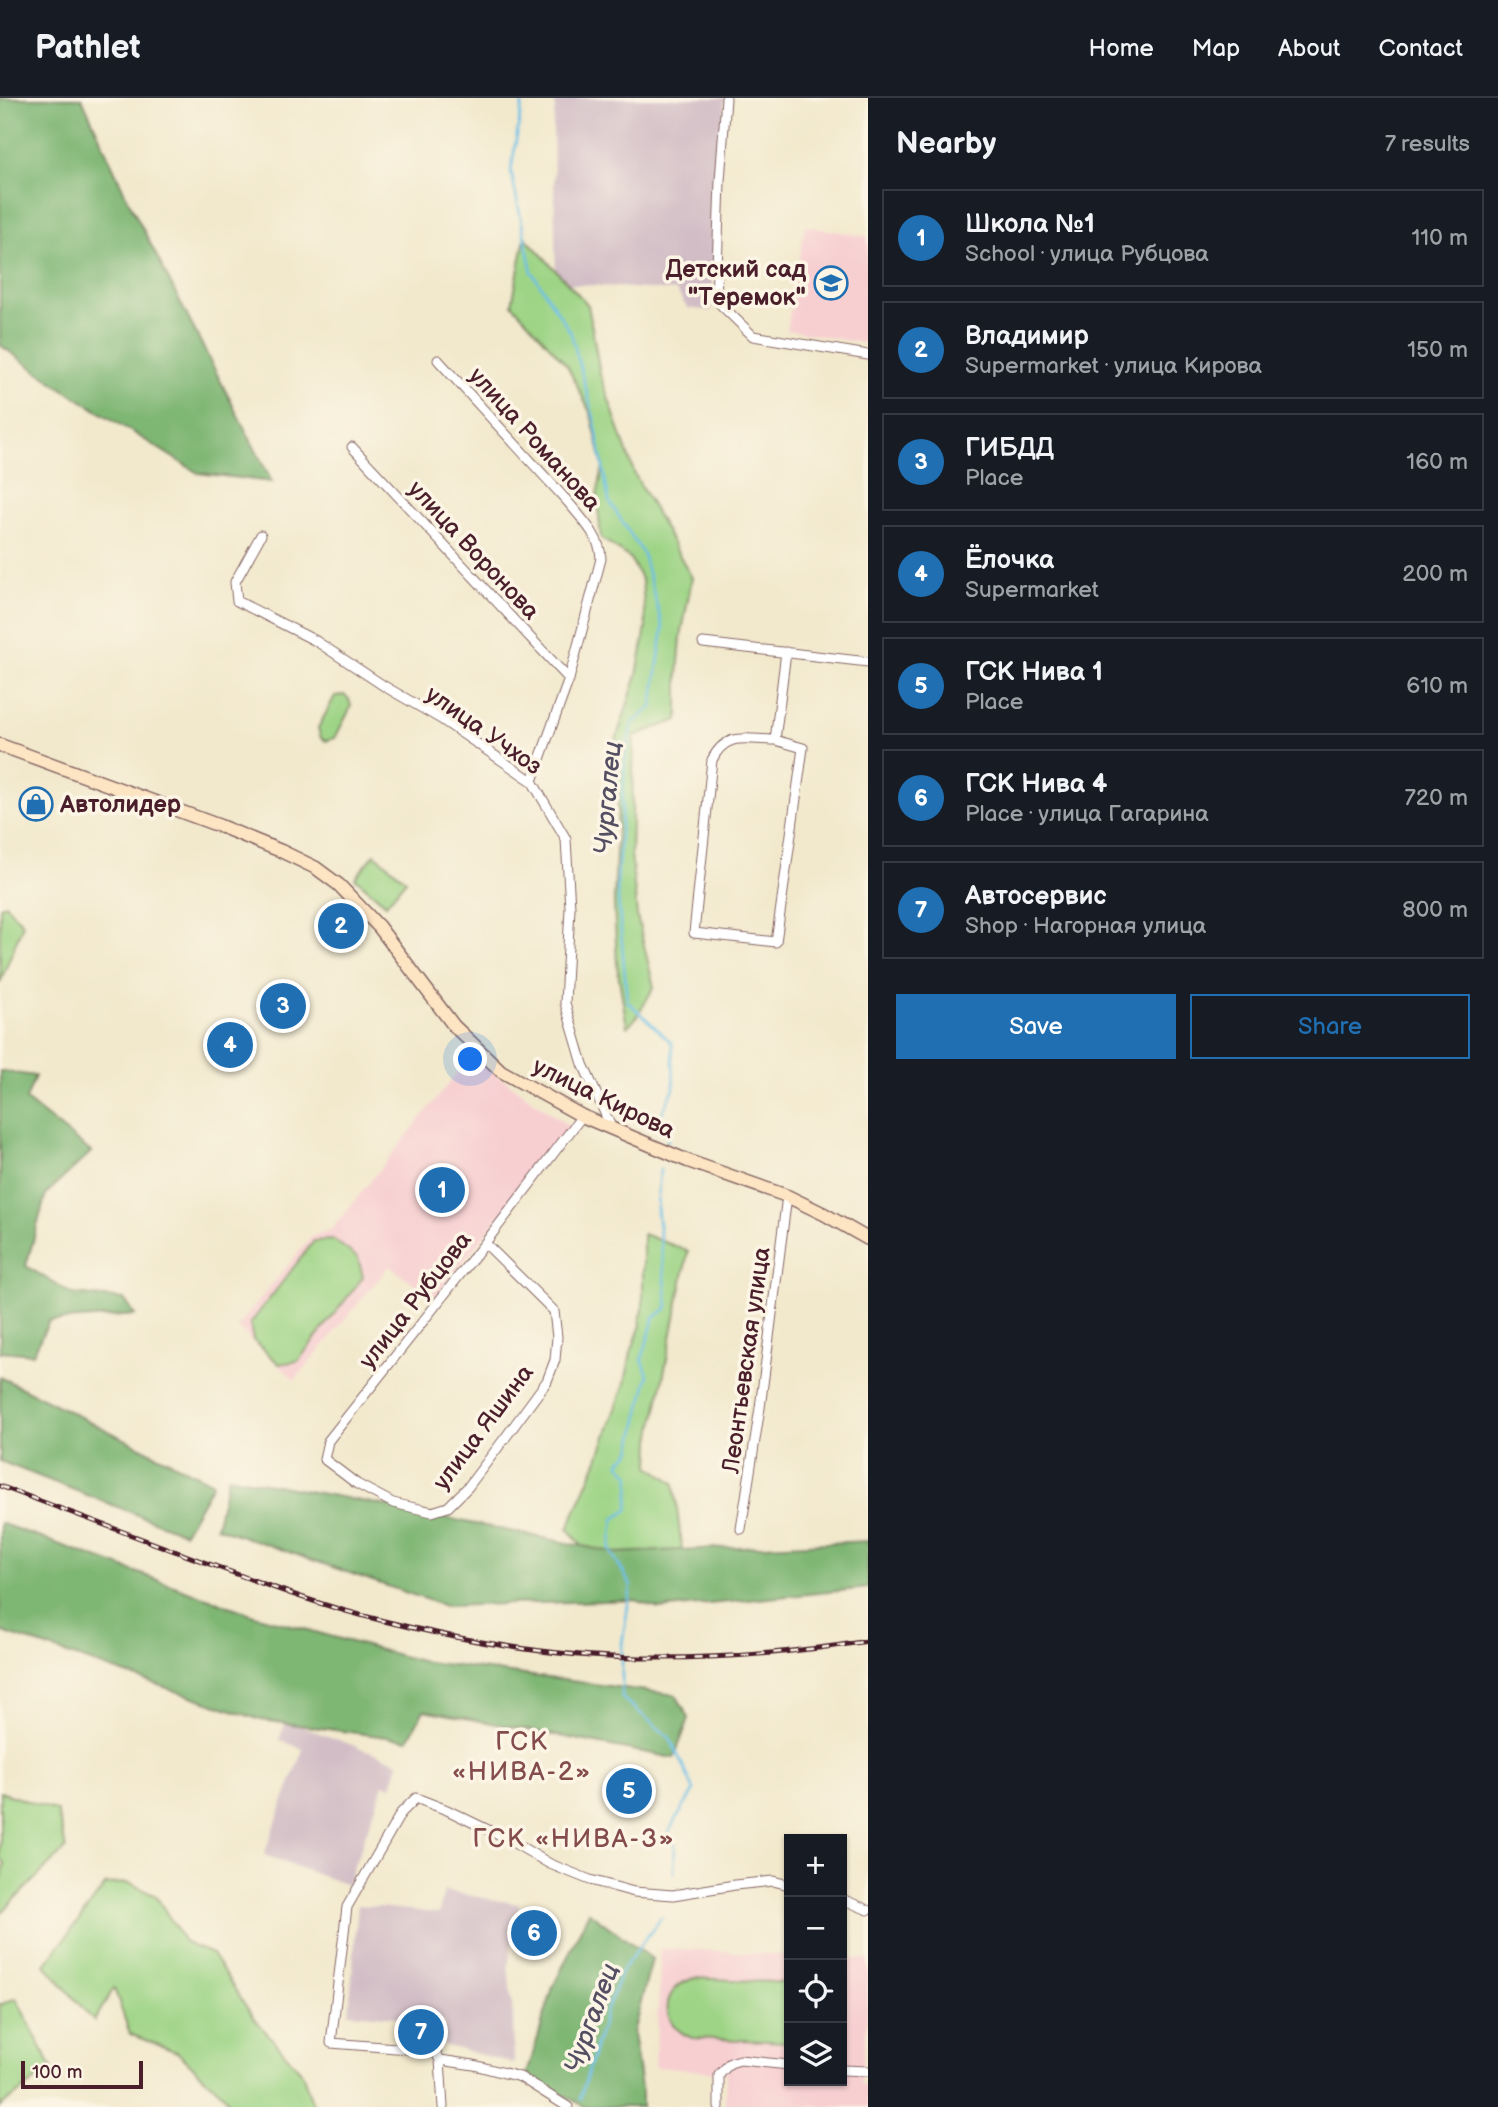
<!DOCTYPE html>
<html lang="en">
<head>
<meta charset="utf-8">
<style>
  :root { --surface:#171b24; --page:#20242c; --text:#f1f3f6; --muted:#9ea1a6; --line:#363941; --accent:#1f6fb2 }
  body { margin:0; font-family:"Balsamiq Sans",sans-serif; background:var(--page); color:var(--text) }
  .controls { position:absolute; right:21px; bottom:21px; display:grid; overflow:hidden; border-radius:0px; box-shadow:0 2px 5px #0004 }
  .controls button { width:63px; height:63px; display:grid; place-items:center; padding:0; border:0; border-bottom:2px solid var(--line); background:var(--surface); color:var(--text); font:35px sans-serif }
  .scale { position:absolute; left:21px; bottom:18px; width:122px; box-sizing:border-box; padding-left:7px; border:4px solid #4a1f2b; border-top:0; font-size:19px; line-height:24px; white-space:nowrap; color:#4a1f2b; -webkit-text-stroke:5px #fcf5e5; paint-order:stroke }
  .you { position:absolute; left:471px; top:962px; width:24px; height:24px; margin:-18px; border:5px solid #fff; border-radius:50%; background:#1a73e8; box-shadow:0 0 0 10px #1a73e833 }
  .badge { display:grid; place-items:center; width:46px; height:46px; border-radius:50%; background:var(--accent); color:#fff; font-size:23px; font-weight:700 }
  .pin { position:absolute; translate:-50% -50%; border:4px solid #fff; box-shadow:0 2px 7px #0006 }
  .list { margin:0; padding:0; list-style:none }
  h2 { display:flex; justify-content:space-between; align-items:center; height:91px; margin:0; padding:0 28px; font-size:30px }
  h2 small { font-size:23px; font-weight:400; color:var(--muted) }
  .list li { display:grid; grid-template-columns:46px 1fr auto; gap:21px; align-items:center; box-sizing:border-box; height:98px; margin:0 14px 14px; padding:0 14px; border:2px solid var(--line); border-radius:0px }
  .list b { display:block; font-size:26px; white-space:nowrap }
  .list p { margin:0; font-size:23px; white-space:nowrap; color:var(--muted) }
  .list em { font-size:23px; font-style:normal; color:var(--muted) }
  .actions { display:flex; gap:14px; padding:21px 28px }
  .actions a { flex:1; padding:16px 0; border:2px solid var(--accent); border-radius:0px; text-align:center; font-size:24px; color:var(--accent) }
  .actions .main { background:var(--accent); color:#fff }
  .icon { flex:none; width:38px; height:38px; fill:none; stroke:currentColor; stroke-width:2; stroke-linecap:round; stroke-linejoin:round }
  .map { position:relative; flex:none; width:868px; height:2009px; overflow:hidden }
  header { display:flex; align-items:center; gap:42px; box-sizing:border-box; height:98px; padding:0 35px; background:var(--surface); border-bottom:2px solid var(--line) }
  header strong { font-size:33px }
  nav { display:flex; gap:38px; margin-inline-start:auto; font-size:24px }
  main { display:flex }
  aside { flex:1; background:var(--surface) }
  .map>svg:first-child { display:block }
  .built { fill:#f7cfd1 }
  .industrial { fill:#d2bdc6 }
  .green { fill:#9ed486; stroke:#747a58; stroke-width:2 }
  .forest { fill:#7eb673; stroke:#646a4f; stroke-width:2 }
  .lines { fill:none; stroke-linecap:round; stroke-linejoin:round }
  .stream { stroke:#6bbfe7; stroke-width:2.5 }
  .minor-casing { stroke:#856664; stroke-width:11 }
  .secondary-casing { stroke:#856664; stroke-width:15 }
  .minor { stroke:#fff; stroke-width:9 }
  .secondary { stroke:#fde5c4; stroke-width:12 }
  .rail-casing { stroke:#4a1f2b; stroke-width:5 }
  .rail { stroke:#fcf5e5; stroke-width:2.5; stroke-dasharray:8; stroke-linecap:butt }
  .labels { text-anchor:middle; stroke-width:7; stroke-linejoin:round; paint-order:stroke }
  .poi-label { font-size:24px; font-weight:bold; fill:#4a1f2b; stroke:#fcf5e5; text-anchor:end }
  .street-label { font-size:24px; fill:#4a1f2b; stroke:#fcf5e5 }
  .water-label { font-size:26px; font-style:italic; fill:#544f63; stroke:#fcf5e5 }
  .neighbourhood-label { font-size:26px; letter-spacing:2px; fill:#844c4d; stroke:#fcf5e5 }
</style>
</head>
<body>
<header>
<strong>Pathlet</strong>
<nav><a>Home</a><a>Map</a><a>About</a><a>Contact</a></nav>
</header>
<main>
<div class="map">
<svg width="868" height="2009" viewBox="0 0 868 2009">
  <rect width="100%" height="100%" fill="#fcf5e5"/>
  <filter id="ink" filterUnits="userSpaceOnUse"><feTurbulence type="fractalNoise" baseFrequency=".0143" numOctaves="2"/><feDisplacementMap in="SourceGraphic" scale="14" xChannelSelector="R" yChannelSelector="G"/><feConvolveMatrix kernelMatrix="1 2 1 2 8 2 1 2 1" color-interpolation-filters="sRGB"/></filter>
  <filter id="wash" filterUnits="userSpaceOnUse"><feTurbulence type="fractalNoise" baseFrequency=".00686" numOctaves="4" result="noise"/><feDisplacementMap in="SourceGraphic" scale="28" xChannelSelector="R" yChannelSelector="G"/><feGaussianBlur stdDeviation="1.57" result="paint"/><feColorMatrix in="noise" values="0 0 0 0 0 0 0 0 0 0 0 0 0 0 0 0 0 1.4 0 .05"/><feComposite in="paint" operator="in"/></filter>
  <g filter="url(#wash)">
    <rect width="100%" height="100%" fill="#f2e9cd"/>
    <g class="built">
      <polygon points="805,128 868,139 868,246 787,232"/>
      <polygon points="471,958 570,1029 435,1200 389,1168 295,1282 237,1229 311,1139 332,1131"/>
      <polygon points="661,1850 789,1857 789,1983 842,1983 842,1860 868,1861 868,1911 861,1986 868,1988 868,2009 725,2009 726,1975 655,1969"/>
    </g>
    <g class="industrial">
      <polygon points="556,0 725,0 711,213 687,210 677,193 556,185 553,29"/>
      <polygon points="286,1623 399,1664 391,1688 384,1686 347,1787 264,1757 303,1651 279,1642"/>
      <polygon points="444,1793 519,1806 508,1869 513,1917 514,1965 443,1947 444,1923 349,1915 358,1807 439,1815"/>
    </g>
    <g class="green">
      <polygon points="525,139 588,207 600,276 635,377 692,480 681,539 678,577 678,622 634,638 631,756 637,818 654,889 636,920 627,929 617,867 614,804 618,708 616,642 637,577 646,530 642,483 630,460 601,440 597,397 603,369 591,316 567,267 512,206"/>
      <polygon points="344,597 349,601 351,609 335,640 326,643 321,640 318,630 335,598"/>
      <polygon points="375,756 406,782 386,806 355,780"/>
      <polygon points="5,806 23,826 0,885 0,809"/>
      <polygon points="643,1136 688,1153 651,1342 650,1368 674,1385 682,1452 616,1455 582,1448 568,1431 598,1361 625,1285 631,1254 641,1227 640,1220 643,1213"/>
      <polygon points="334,1142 358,1160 363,1179 298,1263 279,1266 253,1242 250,1226 314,1143"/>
      <polygon points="0,1694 57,1713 66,1750 0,1816 0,1781 2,1781 5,1766 0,1760"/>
      <polygon points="130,1785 156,1798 185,1845 212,1856 253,1919 302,1975 314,2009 232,2009 226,1999 177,1954 130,1936 114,1890 94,1923 45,1867 106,1786"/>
      <path d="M695 1880 789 1885V1944L692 1940C658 1927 660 1889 695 1880Z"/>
      <polygon points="16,1900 52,1970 0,2009 0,1907"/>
    </g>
    <g class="forest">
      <polygon points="0,0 82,0 127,100 272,384 198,375 60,289 0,247"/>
      <polygon points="0,973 35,978 26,1002 91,1054 46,1096 26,1168 72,1196 124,1201 135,1217 49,1223 33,1256 1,1253 0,1255"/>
      <polygon points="0,1279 213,1385 184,1435 0,1363"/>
      <polygon points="228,1378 388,1408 616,1455 868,1443 868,1490 659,1511 635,1502 445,1508 216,1429"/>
      <polygon points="0,1425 254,1517 420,1563 676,1597 689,1620 674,1660 424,1612 408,1642 261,1622 0,1533"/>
      <polygon points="589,1814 652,1861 633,1935 642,1996 642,2009 585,2009 527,1976 553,1889"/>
    </g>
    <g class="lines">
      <g class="stream">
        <polyline points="523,0 511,73 532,174 571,235 595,324 609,403 643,456 663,530 652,609 632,626 625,661 617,787 627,903 672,945 674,991 661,1016 668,1043"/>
        <polyline points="660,1072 657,1111 668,1209 654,1220 642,1261 648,1277 631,1353 619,1365 630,1377 628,1412 614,1421 610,1452 631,1488 622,1546 622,1600 670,1640 694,1692 668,1735 675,1747 674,1775"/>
        <polyline points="580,2001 606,1913 622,1872 662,1819"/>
      </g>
    </g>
  </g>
  <g filter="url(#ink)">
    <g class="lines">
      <defs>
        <g id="minor">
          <polyline points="726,0 720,83 716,202 753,238 868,257"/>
          <path d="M438 262 568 404C581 420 601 439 601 461L569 581 532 683"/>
          <polyline points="352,349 569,581"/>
          <polyline points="261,437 235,484 237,503 316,543 384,588 441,621 532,683 566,741 570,810 565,905 583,966 612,1031"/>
          <polyline points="703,545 868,564"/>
          <path d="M775 642C746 642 726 633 712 662L694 835 776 844 803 650 775 642 786 554"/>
          <polyline points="485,1145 554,1213 557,1239 555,1262 547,1283 508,1336 468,1389 448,1409 432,1414 393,1405 357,1386 324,1361 328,1343 485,1145 582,1018"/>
          <polyline points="741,1431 760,1310 787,1098"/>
          <polyline points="842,1801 868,1812"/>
          <polyline points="440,1962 443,2009"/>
          <polyline points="842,1972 868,1973"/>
          <polyline points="568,2009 520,1979 474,1967 440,1962 435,1953 331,1945 347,1809 401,1715 416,1700 447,1712 511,1743 550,1766 590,1782 634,1794 673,1797 735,1787 773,1783 789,1787"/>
          <polyline points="719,2009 719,1977 730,1965 740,1962 789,1967"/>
        </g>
        <polyline id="secondary" points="0,647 220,728 281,753 316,770 339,787 379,829 454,928 501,973 582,1018 688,1063 787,1098 824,1116 868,1141"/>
      </defs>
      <use href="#minor" class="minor-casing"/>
      <use href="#secondary" class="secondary-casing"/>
      <use href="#minor" class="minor"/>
      <use href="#secondary" class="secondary"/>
      <defs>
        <path id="rail" d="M0 1388C68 1413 136 1439 204 1464 261 1485 320 1508 380 1522 463 1543 555 1559 641 1560 717 1561 793 1555 868 1543"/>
      </defs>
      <use href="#rail" class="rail-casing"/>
      <use href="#rail" class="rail"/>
    </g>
  </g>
  <defs>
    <symbol id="school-ring" viewBox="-11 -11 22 22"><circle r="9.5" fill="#fcf5e5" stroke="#1f6fb2" stroke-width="1.5"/><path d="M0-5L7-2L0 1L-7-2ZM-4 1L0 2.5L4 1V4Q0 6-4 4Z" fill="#1f6fb2"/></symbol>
    <symbol id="shop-ring" viewBox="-11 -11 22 22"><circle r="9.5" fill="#fcf5e5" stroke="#1f6fb2" stroke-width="1.5"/><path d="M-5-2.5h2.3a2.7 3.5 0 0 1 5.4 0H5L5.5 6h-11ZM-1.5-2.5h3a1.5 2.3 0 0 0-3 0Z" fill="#1f6fb2"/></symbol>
  </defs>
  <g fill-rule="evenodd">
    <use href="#school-ring" x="812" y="166" width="38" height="38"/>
    <use href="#shop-ring" x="17" y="687" width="38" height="38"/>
  </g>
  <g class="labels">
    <g class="poi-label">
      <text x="806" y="179">Детский сад<tspan x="806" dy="28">"Теремок"</tspan></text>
      <text x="60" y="714" text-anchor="start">Автолидер</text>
    </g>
    <g class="street-label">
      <text transform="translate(535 341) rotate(48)" y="8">улица Романова</text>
      <text transform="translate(474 452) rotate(47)" y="8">улица Воронова</text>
      <text transform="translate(484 632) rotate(35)" y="8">улица Учхоз</text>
      <text transform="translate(604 1000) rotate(26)" y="8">улица Кирова</text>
      <text transform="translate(415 1202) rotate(-52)" y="8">улица Рубцова</text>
      <text transform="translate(746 1262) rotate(-82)" y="8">Леонтьевская улица</text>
      <text transform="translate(483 1329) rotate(-53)" y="8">улица Яшина</text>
    </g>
    <g class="water-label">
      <text transform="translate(607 700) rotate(-85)" y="9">Чургалец</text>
      <text transform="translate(591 1920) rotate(-70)" y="9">Чургалец</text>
    </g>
    <g class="neighbourhood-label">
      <text x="522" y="1652">ГСК<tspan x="522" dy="30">«НИВА-2»</tspan></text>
      <text x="574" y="1749">ГСК «НИВА-3»</text>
    </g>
  </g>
</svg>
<div class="controls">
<button>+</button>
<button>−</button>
<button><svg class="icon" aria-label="locate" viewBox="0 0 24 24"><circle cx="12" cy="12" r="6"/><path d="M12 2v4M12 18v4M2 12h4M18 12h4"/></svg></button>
<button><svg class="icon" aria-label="layers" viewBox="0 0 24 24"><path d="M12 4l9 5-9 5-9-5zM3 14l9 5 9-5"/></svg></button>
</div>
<div class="scale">100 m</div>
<div class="you"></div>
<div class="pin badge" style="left:442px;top:1092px">1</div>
<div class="pin badge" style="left:341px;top:828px">2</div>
<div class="pin badge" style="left:283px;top:908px">3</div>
<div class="pin badge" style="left:230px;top:947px">4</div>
<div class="pin badge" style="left:629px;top:1693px">5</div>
<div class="pin badge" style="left:534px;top:1835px">6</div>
<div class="pin badge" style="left:421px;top:1934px">7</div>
</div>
<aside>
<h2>Nearby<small>7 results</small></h2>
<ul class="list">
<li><span class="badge">1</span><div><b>Школа №1</b><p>School · улица Рубцова</p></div><em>110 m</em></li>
<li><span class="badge">2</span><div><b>Владимир</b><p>Supermarket · улица Кирова</p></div><em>150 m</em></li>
<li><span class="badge">3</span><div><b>ГИБДД</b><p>Place</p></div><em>160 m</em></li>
<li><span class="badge">4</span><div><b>Ёлочка</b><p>Supermarket</p></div><em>200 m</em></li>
<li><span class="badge">5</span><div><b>ГСК Нива 1</b><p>Place</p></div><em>610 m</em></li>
<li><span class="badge">6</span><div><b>ГСК Нива 4</b><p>Place · улица Гагарина</p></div><em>720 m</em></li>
<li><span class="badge">7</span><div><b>Автосервис</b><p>Shop · Нагорная улица</p></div><em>800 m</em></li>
</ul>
<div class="actions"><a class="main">Save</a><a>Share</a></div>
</aside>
</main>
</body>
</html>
